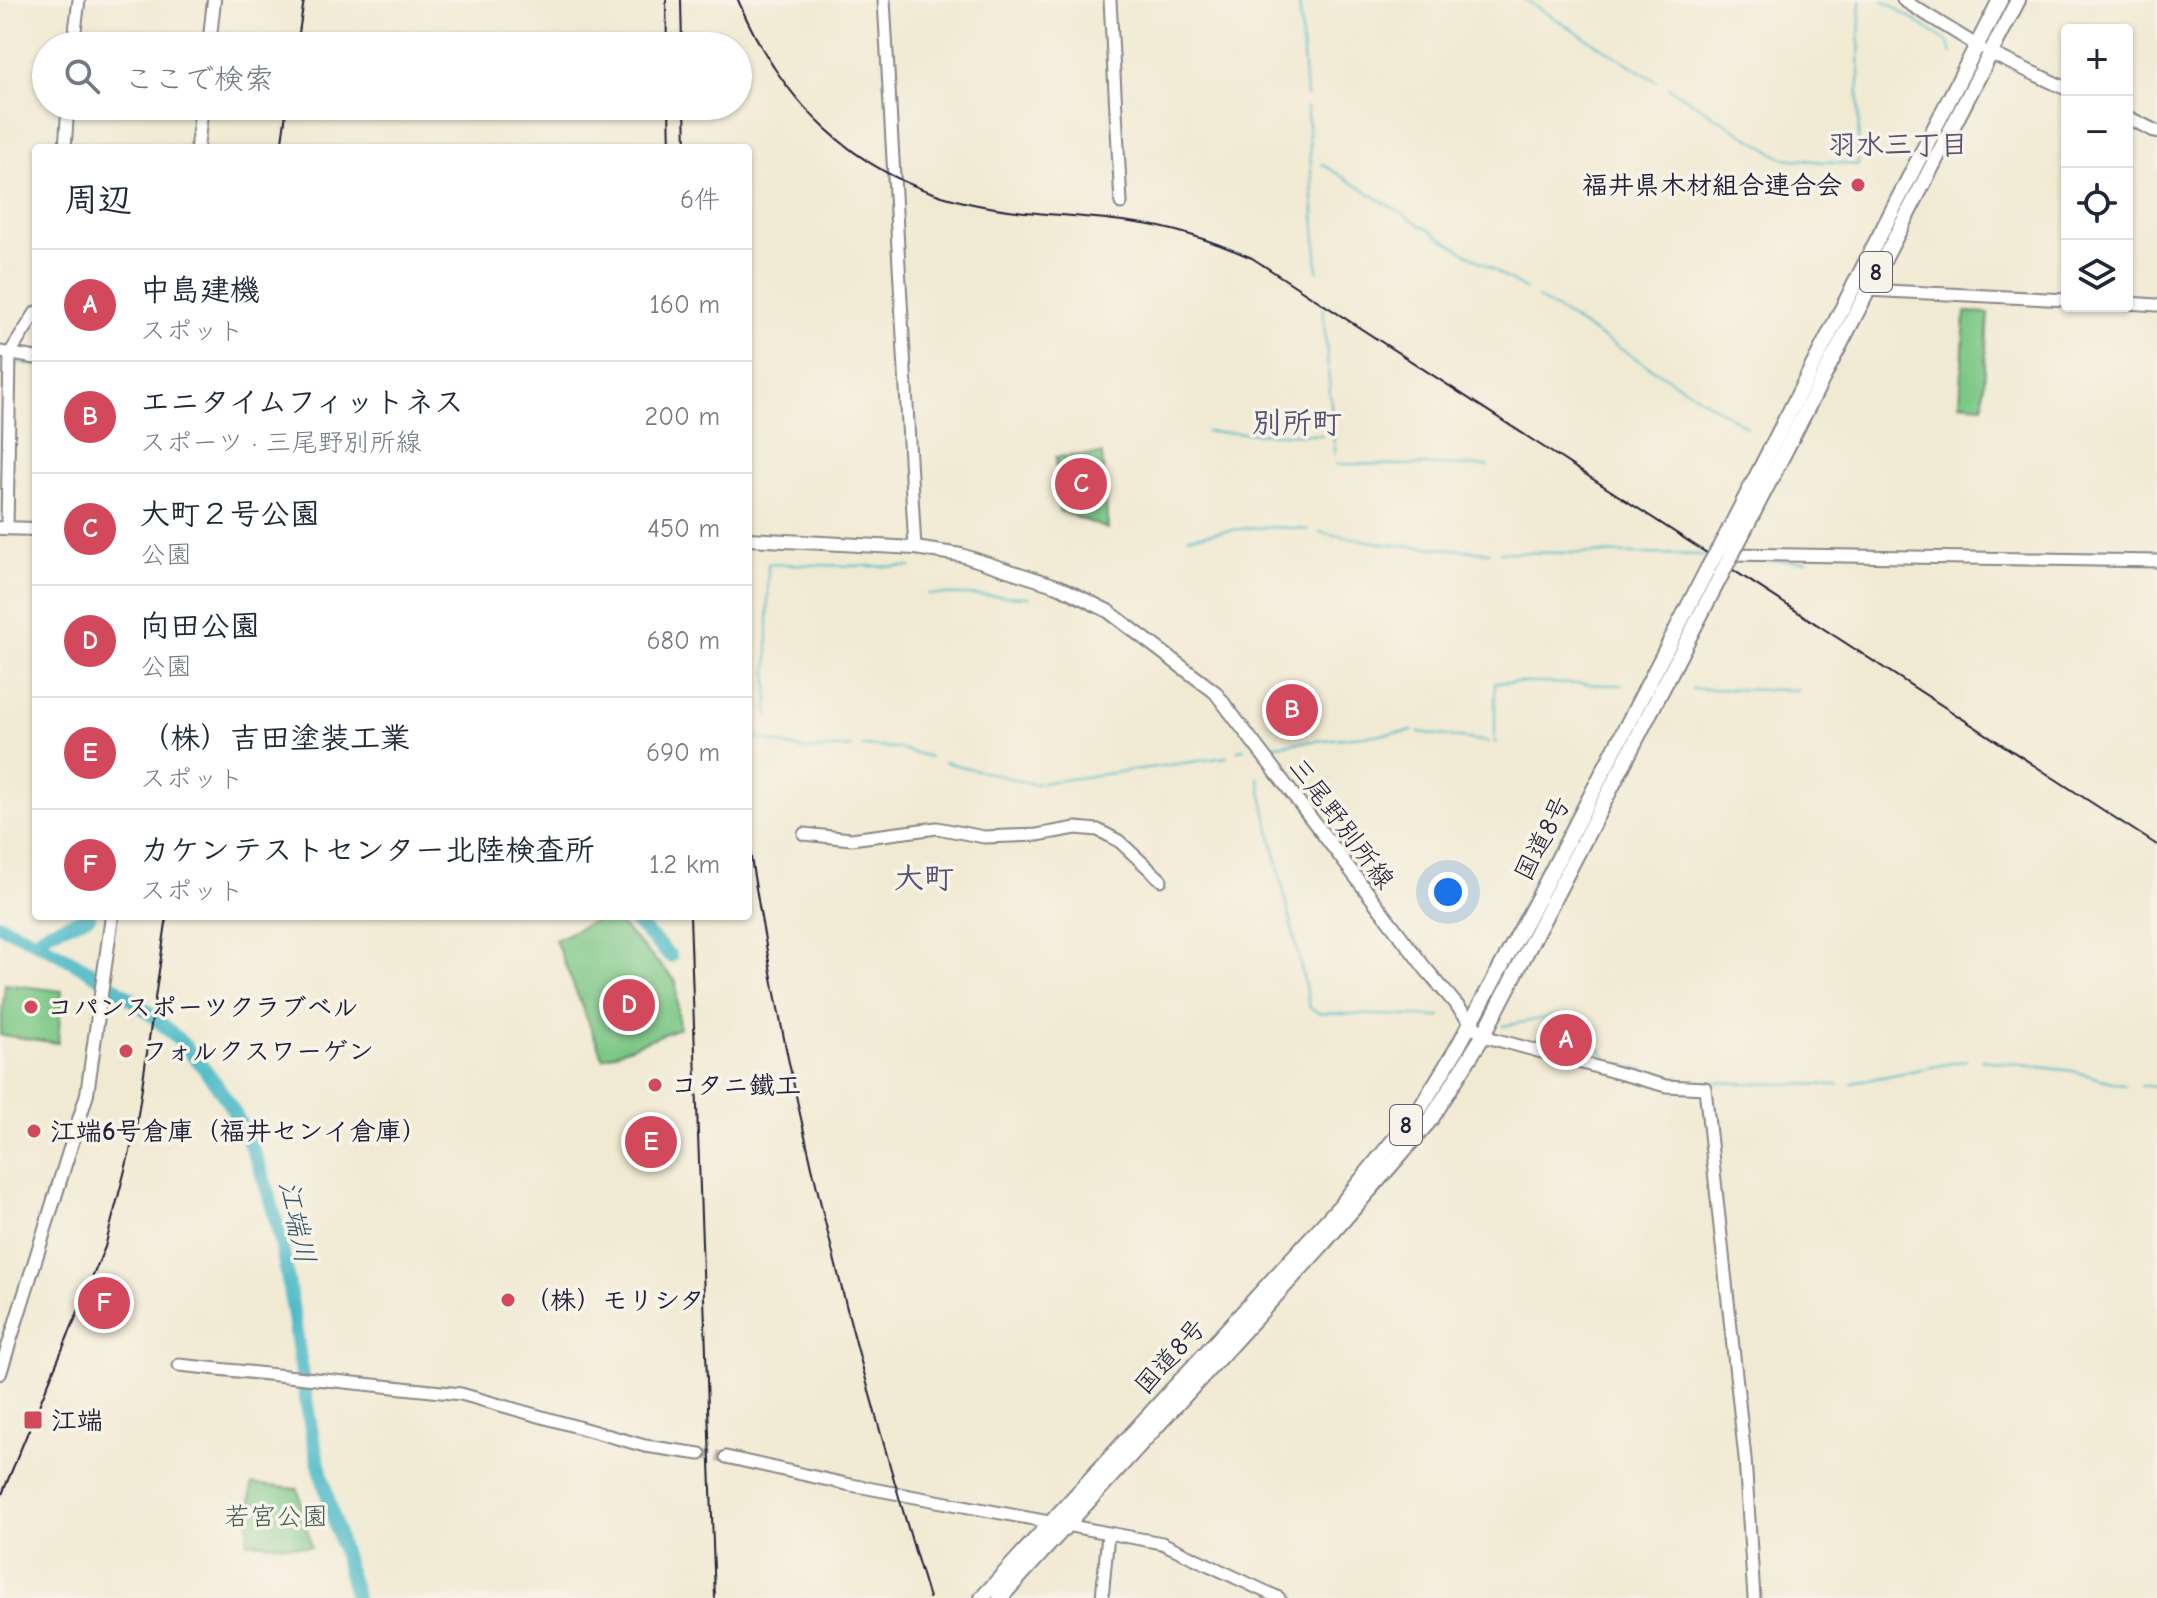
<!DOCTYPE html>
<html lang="ja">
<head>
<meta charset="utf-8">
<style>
  :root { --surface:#fff; --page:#f6f6f7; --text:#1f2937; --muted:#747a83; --line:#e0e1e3; --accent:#d1495b }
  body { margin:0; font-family:"Comic Neue","Klee One",sans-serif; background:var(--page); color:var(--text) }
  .controls { position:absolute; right:24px; top:24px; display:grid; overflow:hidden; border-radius:8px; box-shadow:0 2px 6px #0004 }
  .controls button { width:72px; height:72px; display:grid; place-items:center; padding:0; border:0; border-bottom:2px solid var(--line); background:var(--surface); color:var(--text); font:40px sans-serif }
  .you { position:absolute; left:1448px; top:892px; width:28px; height:28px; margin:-20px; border:6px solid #fff; border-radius:50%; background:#1a73e8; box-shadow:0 0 0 12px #1a73e833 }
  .badge { display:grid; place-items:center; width:52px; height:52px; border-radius:50%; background:var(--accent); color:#fff; font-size:26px; font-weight:700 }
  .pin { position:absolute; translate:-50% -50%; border:4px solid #fff; box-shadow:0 2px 8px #0006 }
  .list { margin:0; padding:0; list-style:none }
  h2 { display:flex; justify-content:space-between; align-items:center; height:104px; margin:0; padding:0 32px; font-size:34px }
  h2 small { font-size:26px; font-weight:400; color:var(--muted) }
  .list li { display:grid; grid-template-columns:52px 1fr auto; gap:24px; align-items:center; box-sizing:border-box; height:112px; padding:0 32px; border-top:2px solid var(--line) }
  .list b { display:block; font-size:30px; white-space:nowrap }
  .list p { margin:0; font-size:26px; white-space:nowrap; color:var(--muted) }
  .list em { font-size:26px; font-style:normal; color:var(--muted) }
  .icon { flex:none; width:44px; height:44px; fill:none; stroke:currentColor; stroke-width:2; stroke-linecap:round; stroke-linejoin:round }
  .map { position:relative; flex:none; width:2157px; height:1598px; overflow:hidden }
  .search { position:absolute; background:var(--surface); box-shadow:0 2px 6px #0004; left:32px; top:32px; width:720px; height:88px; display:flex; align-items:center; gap:20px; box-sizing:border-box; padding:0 28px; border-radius:44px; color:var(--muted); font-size:30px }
  .panel { position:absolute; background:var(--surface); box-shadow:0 2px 6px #0004; left:32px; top:144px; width:720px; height:776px; border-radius:8px }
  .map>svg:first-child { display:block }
  .green { fill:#7cc785; stroke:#4f7460; stroke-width:2 }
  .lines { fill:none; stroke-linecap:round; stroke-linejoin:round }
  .stream { stroke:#4dbac7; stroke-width:2 }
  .river { stroke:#4dbac7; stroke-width:14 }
  .tertiary-tunnel { stroke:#c8c2b5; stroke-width:11; stroke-dasharray:11 5.5; stroke-linecap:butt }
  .tertiary-casing { stroke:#8a8687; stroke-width:15 }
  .secondary-casing { stroke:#8a8687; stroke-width:16 }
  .trunk-casing { stroke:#8a8687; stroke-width:18 }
  .tertiary { stroke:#fff; stroke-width:11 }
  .secondary { stroke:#fff; stroke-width:12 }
  .trunk { stroke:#fff; stroke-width:14 }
  .tram { stroke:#22223b; stroke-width:2 }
  .rail { stroke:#22223b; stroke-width:2 }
  .trunk-bridge-casing { stroke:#8a8687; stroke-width:18; stroke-linecap:butt }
  .trunk-bridge { stroke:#fff; stroke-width:14 }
  .poi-dot { fill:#d1495b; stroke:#f7f3e8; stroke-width:3 }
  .labels { text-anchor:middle; stroke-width:7; stroke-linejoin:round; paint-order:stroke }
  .shield { fill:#f7f3e8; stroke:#62616f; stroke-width:2 }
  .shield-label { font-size:24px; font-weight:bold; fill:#22223b }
  .poi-label { font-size:26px; font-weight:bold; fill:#22223b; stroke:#f7f3e8; text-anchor:start }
  .street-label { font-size:26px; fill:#22223b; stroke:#f7f3e8 }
  .park-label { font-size:26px; fill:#425c55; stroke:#f7f3e8 }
  .neighbourhood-label { font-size:28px; font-weight:bold; fill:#575375; stroke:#f7f3e8 }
  .water-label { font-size:28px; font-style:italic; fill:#31576c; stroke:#f7f3e8 }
  .quarter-label { font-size:30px; font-weight:bold; fill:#575375; stroke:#f7f3e8 }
</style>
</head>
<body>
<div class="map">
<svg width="2157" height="1598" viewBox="0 0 2157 1598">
  <rect width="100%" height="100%" fill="#f7f3e8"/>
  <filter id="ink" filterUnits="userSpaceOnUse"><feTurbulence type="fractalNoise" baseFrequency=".0125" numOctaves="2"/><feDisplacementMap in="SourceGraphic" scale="16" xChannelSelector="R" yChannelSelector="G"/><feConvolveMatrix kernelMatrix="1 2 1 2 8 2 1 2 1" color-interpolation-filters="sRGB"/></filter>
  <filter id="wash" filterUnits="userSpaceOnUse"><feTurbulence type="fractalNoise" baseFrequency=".006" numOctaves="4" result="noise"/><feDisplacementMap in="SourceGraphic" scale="32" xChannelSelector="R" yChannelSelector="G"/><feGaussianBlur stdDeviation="1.8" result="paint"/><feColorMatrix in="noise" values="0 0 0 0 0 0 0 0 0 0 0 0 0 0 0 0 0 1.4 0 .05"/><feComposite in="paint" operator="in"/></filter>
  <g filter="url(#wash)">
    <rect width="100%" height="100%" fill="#f1ead3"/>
    <g class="green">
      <polygon points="1965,312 1988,313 1983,405 1960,403"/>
      <polygon points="1102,454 1108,529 1059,511 1056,457"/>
      <polygon points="603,916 612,916 676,981 679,1028 603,1058 555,940"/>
      <polygon points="5,984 62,991 58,1043 0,1035"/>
      <polygon points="252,1484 298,1489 311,1547 247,1542"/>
    </g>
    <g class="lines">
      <g class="stream">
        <polyline points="1299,0 1306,96"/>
        <polyline points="1525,0 1656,81"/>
        <polyline points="1883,0 1948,42 1952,53"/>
        <polyline points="1669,88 1782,158 1858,165 1860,0"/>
        <polyline points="1307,108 1318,271"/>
        <polyline points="1322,164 1526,290"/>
        <polyline points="1538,298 1747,427"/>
        <polyline points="1323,307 1335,454"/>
        <polyline points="0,359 4,359"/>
        <polyline points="17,362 36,366"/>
        <polyline points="1206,432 1322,435"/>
        <polyline points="1336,464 1487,466"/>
        <polyline points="1319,532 1385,544 1489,552"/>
        <path d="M1189 537C1230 530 1267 523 1308 530"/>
        <polyline points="1500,552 1707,555"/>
        <polyline points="1737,560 1807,561"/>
        <polyline points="927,594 1030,597"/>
        <polyline points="1692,689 1799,690"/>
        <polyline points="768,716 768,564 911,567"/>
        <polyline points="1419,732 1488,742"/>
        <polyline points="748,733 755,736"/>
        <polyline points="761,739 805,750 851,747"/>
        <polyline points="748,743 755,743 759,736"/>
        <polyline points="1495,743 1495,682 1622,685"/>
        <polyline points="1274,745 1413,731"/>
        <polyline points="862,746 897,748 930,757"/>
        <polyline points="1237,750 1244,749"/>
        <polyline points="944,762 1033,784 1227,757"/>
        <polyline points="1258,777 1310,1008 1319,1013 1440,1017"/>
        <polyline points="1503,1026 1561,1015 1576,1019 1610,1062 1686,1081"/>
        <polyline points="1981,1060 2073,1071 2126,1086"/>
        <polyline points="1696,1082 1839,1085"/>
        <polyline points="1852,1083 1967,1060"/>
        <polyline points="2140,1086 2157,1086"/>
      </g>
      <g class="river">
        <polyline points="629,916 670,956"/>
        <path d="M0 925C125 982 225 1050 267 1189 291 1265 296 1349 311 1428 322 1485 341 1542 356 1598"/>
        <polyline points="36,941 50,931 89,916"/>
      </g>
    </g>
  </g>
  <g filter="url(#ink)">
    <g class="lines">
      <polyline class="tertiary-tunnel" points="700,1454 726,1457"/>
      <defs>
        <g id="tertiary">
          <polyline points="884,0 915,548"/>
          <polyline points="1110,0 1121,203"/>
          <polyline points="1903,0 1981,48"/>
          <polyline points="73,46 79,0"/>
          <polyline points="65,148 68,106"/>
          <polyline points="1867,290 2067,300"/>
          <polyline points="2127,303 2157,305"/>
          <polyline points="0,352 36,358"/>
          <polyline points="7,528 10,353 36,312"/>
          <polyline points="1731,554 2157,561"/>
          <polyline points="804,834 851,839 937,828 984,837 1037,835 1076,828 1098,830 1119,841 1161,880"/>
          <polyline points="1483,1036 1666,1086 1705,1088 1745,1458 1754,1598"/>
          <polyline points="179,1365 461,1394 645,1446 700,1454"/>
          <polyline points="726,1457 846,1484 1162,1543 1279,1598"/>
          <polyline points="1102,1598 1108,1534"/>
        </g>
        <g id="secondary">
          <polyline points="209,46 214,0"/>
          <polyline points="1990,53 2067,89"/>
          <polyline points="2127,117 2157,132"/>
          <polyline points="197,148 202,106"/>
          <polyline points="0,528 36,529"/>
          <polyline points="748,539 915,548 961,555 1060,587 1108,611 1215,692 1425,968 1483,1036"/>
          <polyline points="0,1373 87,1094 112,916"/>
        </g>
        <g id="trunk">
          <polyline points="1725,538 2000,0"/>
          <polyline points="1737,544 2018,0"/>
          <polyline points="982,1598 1341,1205 1421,1107 1456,1050 1536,902 1708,568"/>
          <polyline points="1000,1598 1320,1247 1431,1119 1483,1036 1721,575"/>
        </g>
      </defs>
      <use href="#tertiary" class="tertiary-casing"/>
      <use href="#secondary" class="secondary-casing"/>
      <use href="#trunk" class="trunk-casing"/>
      <use href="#tertiary" class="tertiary"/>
      <use href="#secondary" class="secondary"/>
      <use href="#trunk" class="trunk"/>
      <g class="tram">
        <polyline points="297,46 304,0"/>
        <polyline points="281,148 287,106"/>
        <polyline points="0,1499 105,1247 136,1128 167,916"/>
      </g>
      <g class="rail">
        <polyline points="666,0 667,46"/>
        <polyline points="681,0 682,46"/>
        <path d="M738 0C780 99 852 174 960 201 1015 215 1074 214 1130 222 1173 227 1212 241 1252 258L2157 845"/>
        <polyline points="669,106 670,148"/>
        <polyline points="685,106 686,148"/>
        <path d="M748 839C788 1097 853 1348 929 1598"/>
        <polyline points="690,916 715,1598"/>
      </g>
      <defs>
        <g id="trunk-bridge">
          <polyline points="1708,568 1725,538"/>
          <polyline points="1721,575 1737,544"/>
        </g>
      </defs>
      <use href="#trunk-bridge" class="trunk-bridge-casing"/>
      <use href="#trunk-bridge" class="trunk-bridge"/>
    </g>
  </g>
  <g class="poi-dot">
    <circle cx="1858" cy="185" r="8"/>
    <circle cx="31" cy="1007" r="8"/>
    <circle cx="126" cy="1051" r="8"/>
    <circle cx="655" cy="1085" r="8"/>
    <circle cx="34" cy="1131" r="8"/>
    <circle cx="508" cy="1300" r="8"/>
    <rect x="23" y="1410" width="20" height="20" rx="4"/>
  </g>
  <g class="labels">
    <g class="shield">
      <rect x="1860" y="252" width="32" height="40" rx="6"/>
      <rect x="1390" y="1105" width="32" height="40" rx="6"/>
    </g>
    <g class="shield-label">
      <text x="1876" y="280">8</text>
      <text x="1406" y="1133">8</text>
    </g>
    <g class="poi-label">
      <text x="1842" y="194" text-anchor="end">福井県木材組合連合会</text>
      <text x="47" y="1016">コパンスポーツクラブベル</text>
      <text x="142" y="1060">フォルクスワーゲン</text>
      <text x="671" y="1094">コタニ鐵工</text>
      <text x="50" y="1140">江端6号倉庫（福井センイ倉庫）</text>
      <text x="524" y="1309">（株）モリシタ</text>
      <text x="51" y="1429">江端</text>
    </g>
    <g class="street-label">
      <text transform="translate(1342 823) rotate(53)" y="9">三尾野別所線</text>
      <text transform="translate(1542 838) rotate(-63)" y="9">国道8号</text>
      <text transform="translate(1170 1356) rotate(-48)" y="9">国道8号</text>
    </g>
    <g class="park-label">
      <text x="276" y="1525">若宮公園</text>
    </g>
    <g class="neighbourhood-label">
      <text x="1898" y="154">羽水三丁目</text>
    </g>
    <g class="water-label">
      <text transform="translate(298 1222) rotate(78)" y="10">江端川</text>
    </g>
    <g class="quarter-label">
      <text x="1297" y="433">別所町</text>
      <text x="924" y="888">大町</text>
    </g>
  </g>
</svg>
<div class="controls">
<button>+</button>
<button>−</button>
<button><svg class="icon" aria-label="locate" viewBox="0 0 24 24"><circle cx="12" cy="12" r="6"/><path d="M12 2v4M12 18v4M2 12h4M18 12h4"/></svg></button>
<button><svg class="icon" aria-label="layers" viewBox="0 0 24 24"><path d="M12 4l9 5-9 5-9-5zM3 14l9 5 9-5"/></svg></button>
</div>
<div class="you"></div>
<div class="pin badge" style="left:1566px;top:1040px">A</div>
<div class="pin badge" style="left:1292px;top:710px">B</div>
<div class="pin badge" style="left:1081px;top:484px">C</div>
<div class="pin badge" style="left:629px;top:1005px">D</div>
<div class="pin badge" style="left:651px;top:1142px">E</div>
<div class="pin badge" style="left:104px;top:1303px">F</div>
<div class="search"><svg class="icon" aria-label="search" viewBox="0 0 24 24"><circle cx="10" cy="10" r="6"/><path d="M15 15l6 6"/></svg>ここで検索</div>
<section class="panel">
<h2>周辺<small>6件</small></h2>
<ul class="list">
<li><span class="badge">A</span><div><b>中島建機</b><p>スポット</p></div><em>160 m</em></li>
<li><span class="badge">B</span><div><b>エニタイムフィットネス</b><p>スポーツ · 三尾野別所線</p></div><em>200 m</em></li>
<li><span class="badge">C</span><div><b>大町２号公園</b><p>公園</p></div><em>450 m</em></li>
<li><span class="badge">D</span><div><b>向田公園</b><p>公園</p></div><em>680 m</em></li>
<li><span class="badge">E</span><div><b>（株）吉田塗装工業</b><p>スポット</p></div><em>690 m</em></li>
<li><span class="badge">F</span><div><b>カケンテストセンター北陸検査所</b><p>スポット</p></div><em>1.2 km</em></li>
</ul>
</section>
</div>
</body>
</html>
